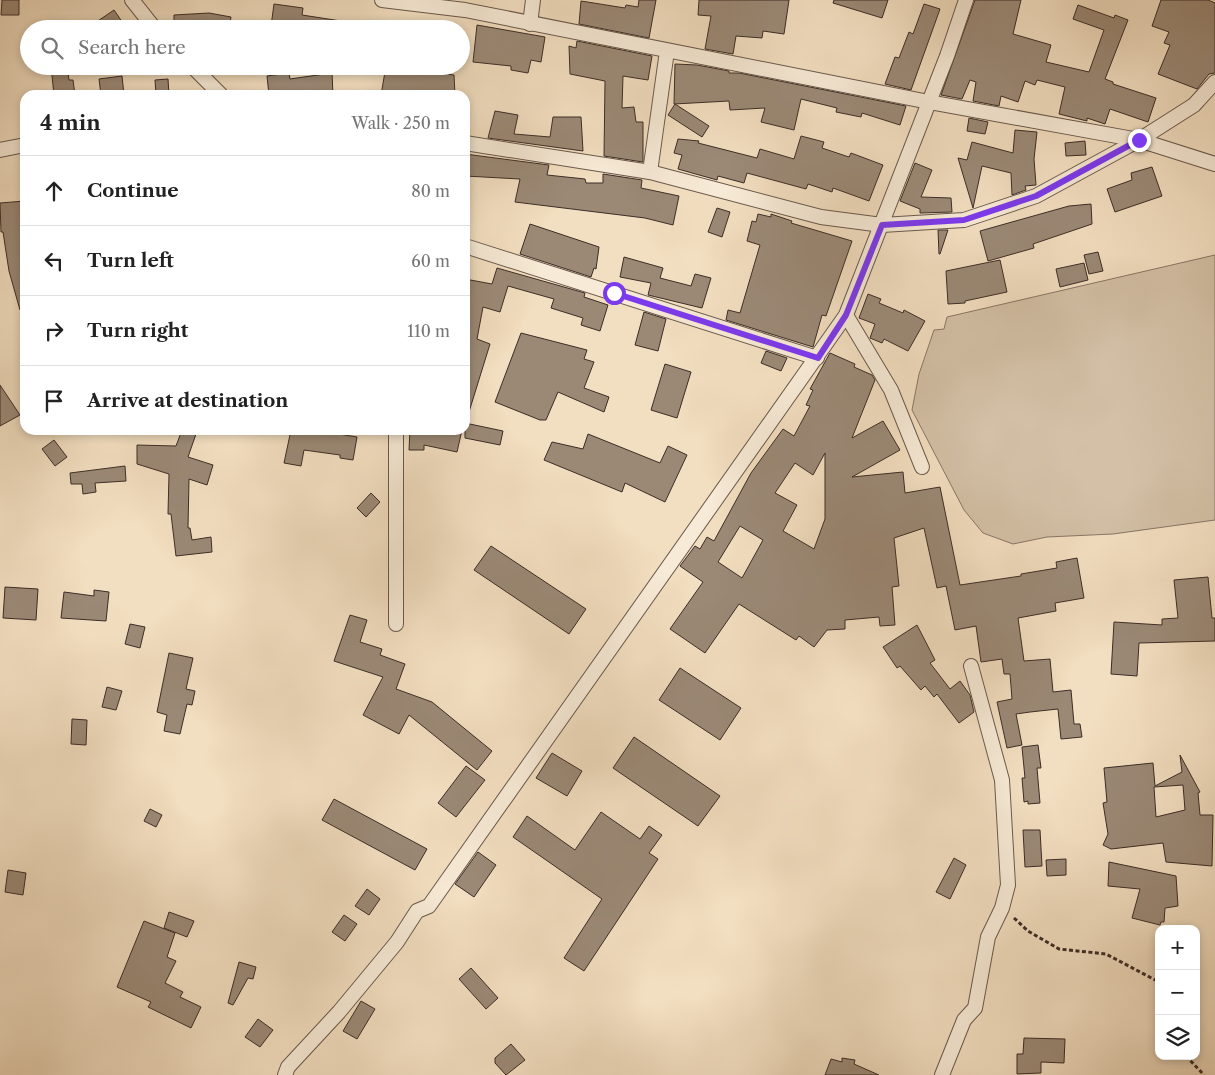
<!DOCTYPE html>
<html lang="en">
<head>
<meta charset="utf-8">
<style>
  :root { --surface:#fff; --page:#f2f2f2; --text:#222; --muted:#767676; --line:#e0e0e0 }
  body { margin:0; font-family:"Libre Caslon Text",serif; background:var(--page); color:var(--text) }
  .controls { position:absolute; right:15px; bottom:15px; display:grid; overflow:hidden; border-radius:10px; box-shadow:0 2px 8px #0003 }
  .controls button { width:45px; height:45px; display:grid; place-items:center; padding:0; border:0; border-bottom:1px solid var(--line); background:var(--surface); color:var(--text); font:25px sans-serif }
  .stop { position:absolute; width:15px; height:15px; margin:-11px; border:4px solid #7c3aed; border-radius:50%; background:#fff }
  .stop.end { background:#7c3aed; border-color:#fff; box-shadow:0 1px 5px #0008 }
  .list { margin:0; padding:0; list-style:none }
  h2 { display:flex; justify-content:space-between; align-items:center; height:65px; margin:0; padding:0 20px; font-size:21px }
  h2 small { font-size:16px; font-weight:400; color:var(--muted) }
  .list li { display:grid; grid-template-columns:32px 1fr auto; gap:15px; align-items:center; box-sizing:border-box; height:70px; padding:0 20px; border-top:1px solid var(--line) }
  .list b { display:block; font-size:19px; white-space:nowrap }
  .list em { font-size:16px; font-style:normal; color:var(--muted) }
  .icon { flex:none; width:28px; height:28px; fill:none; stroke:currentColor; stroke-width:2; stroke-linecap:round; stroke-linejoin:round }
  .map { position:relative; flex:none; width:1215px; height:1075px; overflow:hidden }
  .search { position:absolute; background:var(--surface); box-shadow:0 2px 8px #0003; left:20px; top:20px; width:450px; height:55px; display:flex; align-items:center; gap:12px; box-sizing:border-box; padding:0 18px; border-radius:28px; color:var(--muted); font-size:19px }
  .panel { position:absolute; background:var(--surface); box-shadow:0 2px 8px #0003; left:20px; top:90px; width:450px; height:345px; border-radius:15px }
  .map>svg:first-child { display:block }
  .green { fill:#d3c0a6; stroke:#887666 }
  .building { fill:#9b8976; stroke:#3c2d26; fill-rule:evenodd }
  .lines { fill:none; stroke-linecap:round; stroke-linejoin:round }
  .minor-casing { stroke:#6a594c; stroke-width:16 }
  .path { stroke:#3c2d26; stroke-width:3; stroke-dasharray:4 2.5; stroke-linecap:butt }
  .minor { stroke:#f7ead6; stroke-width:14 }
  .route { stroke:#7c3aed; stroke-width:6 }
</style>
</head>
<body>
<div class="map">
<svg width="1215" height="1075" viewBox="0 0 1215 1075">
  <rect width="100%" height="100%" fill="#f2dec0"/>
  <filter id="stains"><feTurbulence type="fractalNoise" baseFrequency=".004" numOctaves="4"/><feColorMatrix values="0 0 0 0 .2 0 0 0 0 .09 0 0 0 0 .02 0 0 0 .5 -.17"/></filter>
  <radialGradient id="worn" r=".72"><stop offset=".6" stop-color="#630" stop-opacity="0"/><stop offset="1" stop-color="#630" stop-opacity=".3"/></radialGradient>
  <polygon class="green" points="1215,255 1215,520 1113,534 1047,537 1013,544 983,533 964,510 912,410 919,374 934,330 944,329 947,317"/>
  <g class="building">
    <polygon points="2,0 19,0 19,15 1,15"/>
    <polygon points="639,0 656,0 649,38 579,24 581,1 625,8 626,5 638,7"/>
    <polygon points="699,0 789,0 784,34 763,31 762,38 736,36 733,54 705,49 711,16 698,15"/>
    <polygon points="834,0 888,0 882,18 833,3"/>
    <polygon points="975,0 1021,0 1013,34 1051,45 1046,62 1089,72 1104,30 1073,19 1078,5 1114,18 1115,15 1128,20 1105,79 1113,82 1113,84 1156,98 1148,122 1110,109 1105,124 1087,118 1087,121 1059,114 1065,87 1037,80 1035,85 1025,81 1018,102 1001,96 999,106 973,101 976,82 970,80 962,99 941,95"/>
    <polygon points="1161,0 1208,0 1215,3 1215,73 1209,74 1197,89 1158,74 1170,45 1164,43 1169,32 1152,26"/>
    <polygon points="274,4 303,8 302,15 341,21 341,29 289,29 271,26"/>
    <polygon points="924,4 940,9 911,90 885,84 895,57 899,58 909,32 913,34"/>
    <polygon points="114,10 127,29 86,29"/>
    <polygon points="209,13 231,17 229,29 200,25 200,29 174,29 174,15"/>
    <polygon points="477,25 545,37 541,62 531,60 528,73 511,70 511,66 473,62"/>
    <polygon points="577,41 652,56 648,80 623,76 622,108 634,107 636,122 643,122 643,162 604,156 605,81 570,74 569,46 576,48"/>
    <polygon points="675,64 697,65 729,71 729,73 739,73 906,106 900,125 862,113 861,117 836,112 837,108 801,99 794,130 761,122 765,108 730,110 729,101 674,104"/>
    <polygon points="51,66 67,66 69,80 73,80 75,95 54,95"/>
    <polygon points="386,66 454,75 455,95 381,95"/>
    <polygon points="289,73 290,79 332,73 333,95 269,95 267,76"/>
    <polygon points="122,76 124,95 101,95 99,79"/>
    <polygon points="168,79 169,95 156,95 155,80"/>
    <polygon points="675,104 709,126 702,137 668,115"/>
    <polygon points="495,111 518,115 514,134 550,137 553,117 581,117 583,151 488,138"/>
    <polygon points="969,118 988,122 985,134 967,131"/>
    <polygon points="1015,130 1037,132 1034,159 1036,185 1025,186 1026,190 1012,195 1011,173 982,166 973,208 958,158 967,160 972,142 1013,153"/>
    <polygon points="801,136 824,142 822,148 849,157 851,153 883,165 869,201 833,188 832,192 808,184 806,189 747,173 744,183 718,176 717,180 678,169 682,155 674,153 678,139 699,141 698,143 757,158 760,149 794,159"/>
    <polygon points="1085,141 1086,155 1066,156 1065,143"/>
    <polygon points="465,154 549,165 547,175 585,179 586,183 603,183 603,174 642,180 641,188 679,196 673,225 645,218 515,202 520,179 465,176"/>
    <polygon points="915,163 932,170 921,197 951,198 952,212 920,213 920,209 900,201"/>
    <polygon points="1152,167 1162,196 1115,212 1107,189 1132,180 1131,173"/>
    <polygon points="25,201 25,310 20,310 9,271 3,232 1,232 0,203"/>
    <polygon points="1091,204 1092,224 1033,244 1034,248 988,261 980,231 1069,206"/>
    <polygon points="717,208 730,212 722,237 708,232"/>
    <polygon points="758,214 771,217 771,214 792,221 791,223 852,241 826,316 822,315 813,347 726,320 728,310 740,313 760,245 747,241 752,221 756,222"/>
    <polygon points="530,224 599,247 596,269 594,268 591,277 520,254"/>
    <polygon points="938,230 948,230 940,254 939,254"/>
    <polygon points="1098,252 1103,271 1089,274 1084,255"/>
    <polygon points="624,257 663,268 660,278 691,286 695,274 711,278 702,308 648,295 651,283 620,277"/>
    <polygon points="1000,260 1007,292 965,301 965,303 948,304 946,271"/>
    <polygon points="1084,263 1088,280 1060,287 1056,269"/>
    <polygon points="497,268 585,293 584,297 608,305 600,331 581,325 583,318 551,308 554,299 508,286 500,312 483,307 477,339 490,344 468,415 465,415 465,315 469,294 465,293 465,279 492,284"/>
    <polygon points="868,294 881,299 879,303 903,313 904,310 925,321 908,351 884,339 882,343 870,338 875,324 859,318"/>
    <polygon points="644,312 666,319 658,351 635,345"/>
    <polygon points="521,333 587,350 584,359 594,362 584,388 609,397 604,412 558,392 546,420 540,420 495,402"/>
    <polygon points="766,351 787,358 781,371 761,363"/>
    <path d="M830 353 855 364 854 367 872 375 875 380 852 438 883 421 900 450 852 477 903 472 905 493 940 487 960 585 1021 576V574L1057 568 1056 562 1077 558 1084 598 1055 603 1056 611 1018 618 1024 661 1050 659 1053 692 1071 690 1074 724H1080L1082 737 1061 739 1058 709 1030 712 1016 714 1022 745 1007 748 997 702 1012 699 1010 674H1004L1002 659 981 662 976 626 955 630 946 586 937 588 924 528 894 538 899 586 892 587 895 625 880 626 879 617 845 620V629L827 630 814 647 799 636 796 640 739 604 705 653 670 629 703 582 680 566 695 546 700 549 707 537 714 541 751 473 783 429 794 436 810 406 806 405 813 390 810 389ZM825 453V519L814 549 783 531 797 505 775 493 795 463 813 475ZM740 526 763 540 742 578 718 562Z"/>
    <polygon points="665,364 691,372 677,418 651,410"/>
    <polygon points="0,385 20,415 0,426"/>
    <polygon points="465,423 503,431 500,445 465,438"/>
    <polygon points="182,430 196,434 188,457 213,465 207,485 189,479 188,528 190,528 192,540 211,537 212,552 176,556 171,514 168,514 169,474 137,464 137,445 176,446"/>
    <polygon points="291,430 328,430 327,432 357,437 353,460 340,458 340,455 304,450 301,466 284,463"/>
    <polygon points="410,430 462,430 457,452 424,445 424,450 409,450"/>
    <polygon points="588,434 660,463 668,446 687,455 665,502 625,483 622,492 544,460 552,442 583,449"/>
    <polygon points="54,440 67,457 55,466 42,449"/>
    <polygon points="125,466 126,481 95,483 96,492 83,494 82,484 71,484 70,473"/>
    <polygon points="371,493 380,502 366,517 357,508"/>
    <polygon points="491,546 586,609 569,634 474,570"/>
    <polygon points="1208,577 1212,618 1215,618 1215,641 1139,643 1137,676 1111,674 1114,622 1162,625 1162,619 1178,618 1174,580"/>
    <polygon points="5,587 38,589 36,620 3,618"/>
    <polygon points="94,590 109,592 106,621 61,618 64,592 94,596"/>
    <polygon points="350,615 367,620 360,642 382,649 380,655 405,664 396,689 432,702 492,751 477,770 409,715 399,734 363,715 383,677 334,661"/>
    <polygon points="130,624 145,627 140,648 125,644"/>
    <polygon points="917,625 935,660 930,663 950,689 960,681 970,695 974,712 959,723 937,694 934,697 925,686 921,690 900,666 897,668 883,647"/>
    <polygon points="169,653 193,658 186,689 195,691 192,705 187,704 180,734 164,731 167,715 157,712"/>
    <polygon points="680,668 741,708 720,740 659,700"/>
    <polygon points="107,687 122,691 116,710 102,707"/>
    <polygon points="72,719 87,720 86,745 71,744"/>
    <polygon points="634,737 720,796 698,826 613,768"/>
    <polygon points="1038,745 1041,768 1037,768 1040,803 1028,804 1028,801 1024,802 1022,778 1025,778 1022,747"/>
    <polygon points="552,753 582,771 567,796 536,778"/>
    <path d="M1180 755 1200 792 1198 793 1200 815H1213L1212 866 1166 862 1163 843 1111 849 1103 845 1108 834 1103 803 1107 802 1104 768 1153 763 1155 786 1182 772ZM1183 785 1185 810 1156 817 1154 787Z"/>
    <polygon points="466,766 485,780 456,817 438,803"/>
    <polygon points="334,799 427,849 415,870 322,820"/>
    <polygon points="150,809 162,815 156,827 144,821"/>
    <polygon points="601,812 640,839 649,826 662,835 649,853 658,859 584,971 564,958 602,899 513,837 527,816 575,850"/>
    <polygon points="1023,830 1040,830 1042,866 1025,867"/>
    <polygon points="478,852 496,865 474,897 455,884"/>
    <polygon points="954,858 966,865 950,899 936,892"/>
    <polygon points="1066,859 1066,875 1047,876 1046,860"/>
    <polygon points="1109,862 1176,876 1178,906 1165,908 1164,922 1161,922 1160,925 1132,918 1140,889 1108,886"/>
    <polygon points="8,870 26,873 23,895 5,892"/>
    <polygon points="367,889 380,899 369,915 355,906"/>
    <polygon points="169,912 194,921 187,937 164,928"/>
    <polygon points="344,915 357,924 345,941 332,932"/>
    <polygon points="144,921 175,933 167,957 176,961 165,983 183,992 180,997 201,1007 191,1028 148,1007 151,1002 117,987"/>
    <polygon points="239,962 256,967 253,979 248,978 233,1005 228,1003"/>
    <polygon points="471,968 498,998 486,1009 459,979"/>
    <polygon points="361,1001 375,1009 357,1039 343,1031"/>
    <polygon points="258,1019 273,1030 260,1047 245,1037"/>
    <polygon points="1024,1038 1065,1039 1064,1063 1041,1062 1041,1073 1017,1074 1017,1054 1023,1054"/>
    <polygon points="511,1044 525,1060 506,1075 495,1063 495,1058"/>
    <polygon points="842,1058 855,1060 854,1064 879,1075 825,1075 831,1059 842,1062"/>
  </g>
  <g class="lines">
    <defs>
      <g id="minor">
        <polyline points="132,0 155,29"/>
        <polyline points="382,0 465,10 929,102 1139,140 1215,164"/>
        <polyline points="530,24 533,0"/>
        <polyline points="192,66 221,95"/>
        <polyline points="465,143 650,172 821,217 882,225 964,220 1036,196 1139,140 1194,105 1215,82"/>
        <polyline points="0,150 25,145"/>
        <polyline points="650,172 667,51"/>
        <polyline points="465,246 817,358"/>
        <polyline points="846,315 891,390 922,467"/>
        <polyline points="396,430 396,624"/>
        <polyline points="285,1075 288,1067 339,1012 397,942 417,911 429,906 846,315 947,56 966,0"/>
        <polyline points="942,1075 964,1020 975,1008 988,937 1002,908 1008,885 1002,780 971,666"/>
      </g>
    </defs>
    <use href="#minor" class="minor-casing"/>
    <g class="path">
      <polyline points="1014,918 1028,931 1059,949 1106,954 1159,982"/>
      <polyline points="1186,1056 1204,1075"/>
    </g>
    <use href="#minor" class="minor"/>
  </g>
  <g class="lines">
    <polyline class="route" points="614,293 818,358 846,315 882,225 964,220 1036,196 1139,140"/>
  </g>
  <rect width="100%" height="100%" filter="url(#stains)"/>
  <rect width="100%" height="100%" fill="url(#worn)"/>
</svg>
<div class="controls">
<button>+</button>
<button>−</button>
<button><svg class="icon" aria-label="layers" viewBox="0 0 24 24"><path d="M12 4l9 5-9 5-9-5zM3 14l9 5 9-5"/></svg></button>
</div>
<div class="stop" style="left:614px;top:293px"></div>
<div class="stop end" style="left:1139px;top:140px"></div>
<div class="search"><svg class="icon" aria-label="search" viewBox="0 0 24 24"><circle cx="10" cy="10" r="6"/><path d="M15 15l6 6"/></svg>Search here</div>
<section class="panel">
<h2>4 min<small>Walk · 250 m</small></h2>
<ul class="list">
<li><svg class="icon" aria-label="ahead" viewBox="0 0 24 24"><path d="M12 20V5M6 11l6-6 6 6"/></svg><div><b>Continue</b></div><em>80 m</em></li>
<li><svg class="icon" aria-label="left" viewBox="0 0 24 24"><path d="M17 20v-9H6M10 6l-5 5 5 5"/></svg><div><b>Turn left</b></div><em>60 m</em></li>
<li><svg class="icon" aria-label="right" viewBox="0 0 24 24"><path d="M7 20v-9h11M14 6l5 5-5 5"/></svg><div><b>Turn right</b></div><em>110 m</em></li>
<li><svg class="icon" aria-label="arrive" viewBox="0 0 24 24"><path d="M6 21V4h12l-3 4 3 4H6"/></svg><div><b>Arrive at destination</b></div></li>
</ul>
</section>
</div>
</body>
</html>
